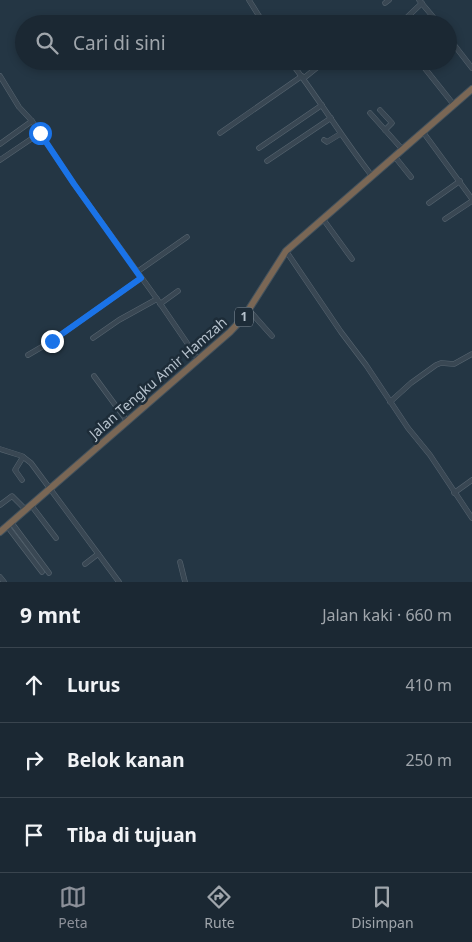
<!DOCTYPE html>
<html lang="id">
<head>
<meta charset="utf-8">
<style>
  :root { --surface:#1b2833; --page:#24303b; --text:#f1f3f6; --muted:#a0a6ac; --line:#39444e; --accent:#8c9099 }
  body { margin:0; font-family:"Noto Sans",sans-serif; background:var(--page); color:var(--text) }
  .stop { position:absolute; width:15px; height:15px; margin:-11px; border:4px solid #1a73e8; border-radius:50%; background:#fff }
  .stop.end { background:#1a73e8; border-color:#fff; box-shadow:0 1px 5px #0008 }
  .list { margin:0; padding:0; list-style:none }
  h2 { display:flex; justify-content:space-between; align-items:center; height:65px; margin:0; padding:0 20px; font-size:21px }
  h2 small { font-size:16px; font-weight:400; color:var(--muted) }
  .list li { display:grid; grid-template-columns:32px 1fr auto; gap:15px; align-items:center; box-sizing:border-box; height:75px; padding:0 20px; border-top:1px solid var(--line) }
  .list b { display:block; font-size:19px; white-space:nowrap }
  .list em { font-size:16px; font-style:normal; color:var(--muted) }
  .icon { flex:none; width:28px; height:28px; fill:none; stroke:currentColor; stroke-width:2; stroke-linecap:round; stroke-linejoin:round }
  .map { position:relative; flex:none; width:472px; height:582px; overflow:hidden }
  .search { position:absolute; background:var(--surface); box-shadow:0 2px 8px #0003; left:15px; right:15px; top:15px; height:55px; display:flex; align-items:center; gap:12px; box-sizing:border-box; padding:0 18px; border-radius:28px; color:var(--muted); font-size:19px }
  .sheet { height:290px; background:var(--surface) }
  nav { display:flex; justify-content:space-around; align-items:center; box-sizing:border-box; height:70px; border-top:1px solid var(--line); background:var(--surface); font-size:14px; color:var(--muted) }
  nav a { display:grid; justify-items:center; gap:2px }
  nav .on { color:var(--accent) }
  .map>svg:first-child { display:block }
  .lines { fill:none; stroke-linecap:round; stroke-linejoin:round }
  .minor-casing { stroke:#576570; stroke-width:5.5 }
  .highway-casing { stroke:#43525d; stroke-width:8 }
  .minor { stroke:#394753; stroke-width:4.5 }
  .highway { stroke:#7a6755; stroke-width:6 }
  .route { stroke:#1a73e8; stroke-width:6 }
  .labels { text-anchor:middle; stroke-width:5; stroke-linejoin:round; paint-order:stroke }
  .shield { fill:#1d2c38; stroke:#8895a0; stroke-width:1 }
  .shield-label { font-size:12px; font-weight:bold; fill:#b6c2cd }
  .street-label { font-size:14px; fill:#b6c2cd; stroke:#1d2c38 }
</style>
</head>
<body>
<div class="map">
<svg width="472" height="582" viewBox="0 0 472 582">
  <rect width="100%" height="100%" fill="#243644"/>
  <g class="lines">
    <defs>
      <g id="minor">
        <polyline points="249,0 264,24"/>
        <polyline points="419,0 439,24"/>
        <polyline points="385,3 389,0"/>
        <polyline points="402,22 422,3"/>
        <polyline points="448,37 472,68"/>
        <path d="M290 61C319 99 343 139 372 176"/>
        <polyline points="419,61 454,105"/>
        <polyline points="0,76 19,107 32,121 74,184 157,299 198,359"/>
        <polyline points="304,78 325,61"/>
        <polyline points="380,110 392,123 385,130"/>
        <polyline points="370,113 402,149"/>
        <polyline points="423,132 472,199"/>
        <polyline points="220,133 302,76"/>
        <polyline points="324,140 327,142 340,134"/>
        <polyline points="0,144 32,121"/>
        <polyline points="259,148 322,105"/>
        <polyline points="395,157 411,177"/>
        <polyline points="0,160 40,133"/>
        <polyline points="267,161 331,118"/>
        <polyline points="429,203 460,181"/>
        <polyline points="323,219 352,259"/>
        <polyline points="445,219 472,201"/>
        <polyline points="286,251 341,332 366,365 408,428 430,455 472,518"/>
        <polyline points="137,272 187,237"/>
        <polyline points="160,304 178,291"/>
        <polyline points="248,309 272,336"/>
        <polyline points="93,338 119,320 157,299"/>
        <polyline points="28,355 52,341 141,278"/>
        <polyline points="94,376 127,421"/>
        <polyline points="390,402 411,383 436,365 441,363 454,364 472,354"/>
        <polyline points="0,449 22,456 31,463 119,582"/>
        <polyline points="22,480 15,470 23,457"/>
        <polyline points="454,493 472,480"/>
        <polyline points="0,505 12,496 26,510"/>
        <polyline points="31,505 56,538"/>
        <polyline points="11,522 49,573"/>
        <polyline points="7,526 42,572"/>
        <polyline points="180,562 185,582"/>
        <polyline points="85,564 98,554"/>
        <polyline points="0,577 4,582"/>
      </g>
      <polyline id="highway" points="0,532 230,332 244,317 286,251 472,89"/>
    </defs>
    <use href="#minor" class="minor-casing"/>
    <use href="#highway" class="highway-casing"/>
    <use href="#minor" class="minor"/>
    <use href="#highway" class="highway"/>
  </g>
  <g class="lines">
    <polyline class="route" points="40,133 74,184 141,278 52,341"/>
  </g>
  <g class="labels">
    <rect class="shield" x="235" y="307.5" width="18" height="19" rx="4"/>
    <g class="shield-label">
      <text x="244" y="321">1</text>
    </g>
    <g class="street-label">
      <text transform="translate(158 378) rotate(-41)" y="5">Jalan Tengku Amir Hamzah</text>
    </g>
  </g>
</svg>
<div class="stop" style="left:40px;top:133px"></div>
<div class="stop end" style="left:52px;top:341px"></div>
<div class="search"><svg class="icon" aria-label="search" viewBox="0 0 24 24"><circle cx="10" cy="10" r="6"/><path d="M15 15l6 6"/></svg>Cari di sini</div>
</div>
<section class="sheet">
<h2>9 mnt<small>Jalan kaki · 660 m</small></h2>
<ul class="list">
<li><svg class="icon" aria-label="ahead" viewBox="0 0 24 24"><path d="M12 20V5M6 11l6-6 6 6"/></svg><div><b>Lurus</b></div><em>410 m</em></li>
<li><svg class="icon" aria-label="right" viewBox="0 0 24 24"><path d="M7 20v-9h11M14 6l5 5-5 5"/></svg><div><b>Belok kanan</b></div><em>250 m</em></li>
<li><svg class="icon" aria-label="arrive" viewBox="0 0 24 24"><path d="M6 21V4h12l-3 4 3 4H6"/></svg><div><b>Tiba di tujuan</b></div></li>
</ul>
</section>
<nav>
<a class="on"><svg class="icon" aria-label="map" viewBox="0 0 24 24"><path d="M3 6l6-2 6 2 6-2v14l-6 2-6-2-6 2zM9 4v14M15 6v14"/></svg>Peta</a>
<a><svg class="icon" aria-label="directions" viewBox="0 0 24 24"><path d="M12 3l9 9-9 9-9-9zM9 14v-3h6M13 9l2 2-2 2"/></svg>Rute</a>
<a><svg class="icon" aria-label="saved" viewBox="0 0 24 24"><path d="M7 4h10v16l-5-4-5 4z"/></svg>Disimpan</a>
</nav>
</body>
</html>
